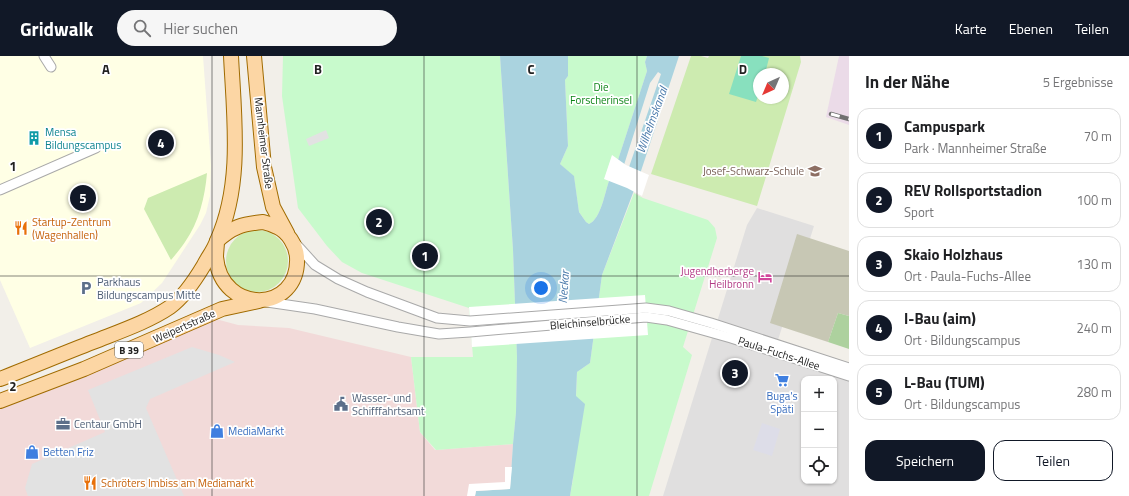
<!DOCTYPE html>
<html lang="de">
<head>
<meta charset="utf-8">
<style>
  :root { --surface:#fff; --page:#f6f6f6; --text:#202124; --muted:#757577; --line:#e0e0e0; --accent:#111827 }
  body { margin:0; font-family:"Titillium Web",sans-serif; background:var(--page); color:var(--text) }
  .controls { position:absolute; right:12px; bottom:12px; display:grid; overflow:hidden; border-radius:8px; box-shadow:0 1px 3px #0004 }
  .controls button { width:36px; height:36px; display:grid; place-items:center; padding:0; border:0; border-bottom:1px solid var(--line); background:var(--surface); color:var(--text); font:20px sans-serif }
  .compass { position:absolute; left:753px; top:12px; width:36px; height:36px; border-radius:50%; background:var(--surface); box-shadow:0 1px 3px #0004; rotate:224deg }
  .you { position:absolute; left:541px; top:232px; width:14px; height:14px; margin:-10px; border:3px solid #fff; border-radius:50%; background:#1a73e8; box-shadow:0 0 0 6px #1a73e833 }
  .badge { display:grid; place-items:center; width:26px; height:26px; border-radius:50%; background:var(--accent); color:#fff; font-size:13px; font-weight:700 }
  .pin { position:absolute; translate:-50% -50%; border:2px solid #fff; box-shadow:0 1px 4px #0006 }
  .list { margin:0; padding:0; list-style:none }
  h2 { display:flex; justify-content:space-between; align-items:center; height:52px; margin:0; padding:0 16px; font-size:17px }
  h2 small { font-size:13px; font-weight:400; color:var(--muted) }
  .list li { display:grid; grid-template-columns:26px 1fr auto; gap:12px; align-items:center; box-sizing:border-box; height:56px; margin:0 8px 8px; padding:0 8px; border:1px solid var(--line); border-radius:12px }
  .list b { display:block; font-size:15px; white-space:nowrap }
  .list p { margin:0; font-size:13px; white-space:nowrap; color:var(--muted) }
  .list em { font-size:13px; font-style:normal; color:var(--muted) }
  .actions { display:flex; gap:8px; padding:12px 16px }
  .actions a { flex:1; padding:9px 0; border:1px solid var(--accent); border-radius:12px; text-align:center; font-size:14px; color:var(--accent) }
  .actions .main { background:var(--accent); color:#fff }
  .icon { flex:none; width:22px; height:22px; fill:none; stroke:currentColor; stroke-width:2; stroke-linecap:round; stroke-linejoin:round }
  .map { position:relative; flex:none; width:849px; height:440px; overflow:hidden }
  header { display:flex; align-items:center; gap:24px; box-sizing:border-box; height:56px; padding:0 20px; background:var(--accent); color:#fff }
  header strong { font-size:19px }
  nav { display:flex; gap:22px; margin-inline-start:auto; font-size:14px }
  .search { width:280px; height:36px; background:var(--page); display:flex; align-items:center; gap:10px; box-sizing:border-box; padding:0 14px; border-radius:22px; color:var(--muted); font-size:15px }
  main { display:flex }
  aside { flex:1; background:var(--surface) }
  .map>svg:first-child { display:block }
  .residential { fill:#e0dfdf; fill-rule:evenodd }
  .commercial { fill:#f2dad9 }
  .industrial { fill:#ebdbe8 }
  .education { fill:#ffffe5 }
  .construction { fill:#c7c7b4 }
  .grass { fill:#cdebb0; fill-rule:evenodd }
  .forest { fill:#add19e }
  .park { fill:#c8facc }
  .pitch { fill:#88e0be }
  .parking { fill:#e2e2e2 }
  .plaza { fill:#dddde8 }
  .water { fill:#aad3df; fill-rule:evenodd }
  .pier { fill:#fff }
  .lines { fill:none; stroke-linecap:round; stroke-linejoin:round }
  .street-casing { stroke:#a9a9a9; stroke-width:11 }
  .primary-casing { stroke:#a06b00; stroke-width:16 }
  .street { stroke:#fff; stroke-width:9 }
  .primary { stroke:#fcd6a4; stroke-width:14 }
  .rail-casing { stroke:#707070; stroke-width:4.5 }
  .rail { stroke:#fff; stroke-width:3; stroke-dasharray:9; stroke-linecap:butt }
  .grid { fill:none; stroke:#222; stroke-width:1; stroke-opacity:0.55 }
  .labels { text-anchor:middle; stroke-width:3.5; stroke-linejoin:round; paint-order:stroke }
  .shield { fill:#fff; stroke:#646464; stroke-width:1 }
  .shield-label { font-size:10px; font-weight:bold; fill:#222 }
  .park-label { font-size:11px; fill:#0c8416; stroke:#fff }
  .culture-label { font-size:11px; fill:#0d838f; stroke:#fff; text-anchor:start }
  .street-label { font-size:11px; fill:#222; stroke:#fff }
  .education-label { font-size:11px; fill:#785e54; stroke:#fff; text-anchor:end }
  .food-label { font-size:11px; fill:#c56008; stroke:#fff; text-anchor:start }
  .hotel-label { font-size:11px; fill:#b23c85; stroke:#fff; text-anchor:end }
  .service-label { font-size:11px; fill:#4e5e75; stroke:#fff; text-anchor:start }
  .shop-label { font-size:11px; fill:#366cbe; stroke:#fff; text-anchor:start }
  .water-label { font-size:12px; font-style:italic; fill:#4a7aab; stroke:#fff }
  .grid-label { font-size:13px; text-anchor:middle; font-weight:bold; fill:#222; stroke:#fff; stroke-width:3.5; stroke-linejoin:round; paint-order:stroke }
</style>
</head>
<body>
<header>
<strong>Gridwalk</strong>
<div class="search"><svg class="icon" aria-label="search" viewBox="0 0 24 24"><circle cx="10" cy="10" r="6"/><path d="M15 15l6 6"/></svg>Hier suchen</div>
<nav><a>Karte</a><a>Ebenen</a><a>Teilen</a></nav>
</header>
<main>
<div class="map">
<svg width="849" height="440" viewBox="0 0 849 440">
  <rect width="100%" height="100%" fill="#f2efe9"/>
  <path class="residential" d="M757 152 814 170 778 284 849 307V440H663L747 169ZM804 323H834V425H804Z"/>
  <polygon class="commercial" points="212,262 238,269 289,272 411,301 420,376 435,394 513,388 510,433 476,435 475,440 0,440 0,345"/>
  <polygon class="industrial" points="839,0 849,0 849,69 826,61"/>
  <polygon class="education" points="0,0 203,0 211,110 210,140 206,157 200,169 162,227 141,247 30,292 0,224"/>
  <polygon class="construction" points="797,178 849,195 849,260 838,257 828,286 770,267"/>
  <g class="grass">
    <path d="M691 0H701L708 2 709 0H800L801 6 757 150 651 118ZM759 18H783V42H759Z"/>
    <path d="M207 117C205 141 199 166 185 186 181 192 176 198 171 204L144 153 148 142Z"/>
    <circle cx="257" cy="205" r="31"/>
  </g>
  <polygon class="forest" points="838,257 849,260 849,293 828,286"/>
  <g class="park">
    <polygon points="283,0 500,0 513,194 517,301 516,356 513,388 436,394 420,376 411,301 473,301 469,252 362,217 342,206 327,190 298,152 282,40"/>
    <path d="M568 0H647L645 6 647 15 616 110C614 115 611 120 609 125 605 136 601 163 589 168L586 166 579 156 574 121 560 108 568 90 565 24 568 20Z"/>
    <polygon points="634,137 643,142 708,164 715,172 717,182 683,291 692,299 649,440 570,440 573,423 577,316 590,307 602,219"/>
  </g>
  <polygon class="pitch" points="741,0 762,0 769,2 765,18 759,18 759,37 756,46 729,38"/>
  <g class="parking">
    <polygon points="326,74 329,82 309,90 306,83"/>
    <polygon points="192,291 219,299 235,306 150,343 146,352 184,440 28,440 25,432 32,408 105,376 88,334"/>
  </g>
  <polygon class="plaza" points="762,367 780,373 772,400 753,394"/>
  <path class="water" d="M500 0H568V20L565 24 568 90 560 108 574 120 579 156 586 166 589 168C601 163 605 136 609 125 611 120 614 115 616 110L647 15 645 6 647 0H679L639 121 602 219 590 307 577 316 576 340 585 348 570 440H475L476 435 510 433 513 388 516 356 517 301 513 194ZM658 16 661 18 628 114 623 112 650 27Z"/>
  <g class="pier">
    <polygon points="612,99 626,109 649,119 642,140 627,132 604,123"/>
    <polygon points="645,239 648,279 472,291 469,251"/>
    <polygon points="505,411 512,411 510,433 476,435 475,440 467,440 469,428 505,426"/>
  </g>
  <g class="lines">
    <defs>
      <g id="street">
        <polyline points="44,0 51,11"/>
        <polyline points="0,134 96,92"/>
        <polyline points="296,188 315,209 338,223 367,236 437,262 470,265 646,252 669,255 711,267 849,312"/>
        <polyline points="267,246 315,253 398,271 439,278 470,276 646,261 667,264 731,282 849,320"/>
      </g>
      <g id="primary">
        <polyline points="254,0 264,111 273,151 287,177"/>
        <path d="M263 166C267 167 273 169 277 171 288 176 296 189 297 201 300 258 221 259 216 201 216 196 217 190 217 185 232 171 242 168 263 166Z"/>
        <path d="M0 323C31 311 62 298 93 286 118 276 148 266 170 251 184 241 195 224 204 209 208 201 214 194 217 185 243 128 234 61 231 0"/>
        <polyline points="0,345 84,313 222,253 259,245"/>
      </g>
    </defs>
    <use href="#street" class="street-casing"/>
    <use href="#primary" class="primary-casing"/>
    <use href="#street" class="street"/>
    <use href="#primary" class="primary"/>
    <defs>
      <polyline id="rail" points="831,58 849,63"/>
    </defs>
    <use href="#rail" class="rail-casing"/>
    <use href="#rail" class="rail"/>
  </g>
  <path class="grid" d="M212 0V440M424 0V440M637 0V440M0 220H849"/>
  <defs>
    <symbol id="building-bare" viewBox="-9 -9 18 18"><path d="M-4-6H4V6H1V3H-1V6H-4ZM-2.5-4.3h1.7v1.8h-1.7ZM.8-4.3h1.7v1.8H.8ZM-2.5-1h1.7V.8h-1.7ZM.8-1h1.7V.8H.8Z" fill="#0f9aa8" stroke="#fff" stroke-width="2.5" paint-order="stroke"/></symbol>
    <symbol id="school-bare" viewBox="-9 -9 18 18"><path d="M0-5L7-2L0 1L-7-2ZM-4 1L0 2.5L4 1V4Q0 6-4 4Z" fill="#8d6e63" stroke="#fff" stroke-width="2.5" paint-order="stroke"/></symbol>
    <symbol id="restaurant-bare" viewBox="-9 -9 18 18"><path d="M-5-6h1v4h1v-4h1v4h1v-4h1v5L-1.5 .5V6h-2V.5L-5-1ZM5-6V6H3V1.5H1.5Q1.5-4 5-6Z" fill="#e8710a" stroke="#fff" stroke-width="2.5" paint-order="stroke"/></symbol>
    <symbol id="hotel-bare" viewBox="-9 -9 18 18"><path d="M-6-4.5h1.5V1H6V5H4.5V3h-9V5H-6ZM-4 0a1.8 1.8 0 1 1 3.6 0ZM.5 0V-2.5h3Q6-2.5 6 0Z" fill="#d1479c" stroke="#fff" stroke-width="2.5" paint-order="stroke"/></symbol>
    <symbol id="parking-bare" viewBox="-9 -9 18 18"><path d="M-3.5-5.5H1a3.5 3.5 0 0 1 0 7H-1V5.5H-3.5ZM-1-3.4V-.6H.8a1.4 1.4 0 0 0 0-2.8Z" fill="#5c6f8a" stroke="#fff" stroke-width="2.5" paint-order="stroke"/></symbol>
    <symbol id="supermarket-bare" viewBox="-9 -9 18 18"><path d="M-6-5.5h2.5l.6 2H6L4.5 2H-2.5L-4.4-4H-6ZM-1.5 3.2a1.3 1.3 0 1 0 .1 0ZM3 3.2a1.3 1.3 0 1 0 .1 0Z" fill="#3f7fe0" stroke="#fff" stroke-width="2.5" paint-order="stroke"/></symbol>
    <symbol id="civic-bare" viewBox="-9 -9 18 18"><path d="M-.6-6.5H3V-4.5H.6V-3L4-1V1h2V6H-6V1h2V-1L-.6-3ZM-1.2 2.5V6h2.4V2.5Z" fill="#5c6f8a" stroke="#fff" stroke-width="2.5" paint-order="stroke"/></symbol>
    <symbol id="office-bare" viewBox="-9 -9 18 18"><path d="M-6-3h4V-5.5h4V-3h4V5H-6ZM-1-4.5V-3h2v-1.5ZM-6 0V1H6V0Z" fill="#5c6f8a" stroke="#fff" stroke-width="2.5" paint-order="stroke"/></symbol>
    <symbol id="shop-bare" viewBox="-9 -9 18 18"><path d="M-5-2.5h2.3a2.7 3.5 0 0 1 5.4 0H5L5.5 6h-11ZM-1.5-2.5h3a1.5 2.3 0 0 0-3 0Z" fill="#3f7fe0" stroke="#fff" stroke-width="2.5" paint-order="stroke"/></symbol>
  </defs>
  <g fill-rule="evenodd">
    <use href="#building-bare" x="24" y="72" width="20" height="20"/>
    <use href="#school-bare" x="805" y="105" width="20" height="20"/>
    <use href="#restaurant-bare" x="11" y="162" width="20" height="20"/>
    <use href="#hotel-bare" x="755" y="211" width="20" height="20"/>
    <use href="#parking-bare" x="76" y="222" width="20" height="20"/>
    <use href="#supermarket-bare" x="772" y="314" width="20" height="20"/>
    <use href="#civic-bare" x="331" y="338" width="20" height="20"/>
    <use href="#office-bare" x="53" y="358" width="20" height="20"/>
    <use href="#shop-bare" x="207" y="365" width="20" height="20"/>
    <use href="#shop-bare" x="22" y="386" width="20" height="20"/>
    <use href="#restaurant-bare" x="80" y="417" width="20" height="20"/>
  </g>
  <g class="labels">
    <rect class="shield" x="115" y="286" width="28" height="16" rx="3"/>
    <g class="shield-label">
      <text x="129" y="298">B 39</text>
    </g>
    <g class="park-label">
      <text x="601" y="35">Die<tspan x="601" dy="13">Forscherinsel</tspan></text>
    </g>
    <g class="culture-label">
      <text x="45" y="80">Mensa<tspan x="45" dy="13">Bildungscampus</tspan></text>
    </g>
    <g class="street-label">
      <text transform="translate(264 87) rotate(83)" y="4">Mannheimer Straße</text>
      <text transform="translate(590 266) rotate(-5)" y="4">Bleichinselbrücke</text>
      <text transform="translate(184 270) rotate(-24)" y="4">Weipertstraße</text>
      <text transform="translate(779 297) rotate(18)" y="4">Paula-Fuchs-Allee</text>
    </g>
    <g class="education-label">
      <text x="804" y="119">Josef-Schwarz-Schule</text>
    </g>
    <g class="food-label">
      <text x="32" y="170">Startup-Zentrum<tspan x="32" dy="13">(Wagenhallen)</tspan></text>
      <text x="101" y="431">Schröters Imbiss am Mediamarkt</text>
    </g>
    <g class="hotel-label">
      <text x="754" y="219">Jugendherberge<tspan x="754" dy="13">Heilbronn</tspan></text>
    </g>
    <g class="service-label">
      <text x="97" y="230">Parkhaus<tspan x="97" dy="13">Bildungscampus Mitte</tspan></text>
      <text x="352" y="346">Wasser- und<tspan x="352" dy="13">Schifffahrtsamt</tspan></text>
      <text x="74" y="372">Centaur GmbH</text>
    </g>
    <g class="shop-label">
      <text x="782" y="344" text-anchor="middle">Buga's<tspan x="782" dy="13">Späti</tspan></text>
      <text x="228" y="379">MediaMarkt</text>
      <text x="43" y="400">Betten Friz</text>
    </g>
    <g class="water-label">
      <text transform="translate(652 64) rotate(-70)" y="4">Wilhelmskanal</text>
      <text transform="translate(564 231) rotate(-86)" y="4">Neckar</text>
    </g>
  </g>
  <g class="grid-label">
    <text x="106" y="18">A</text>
    <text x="318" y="18">B</text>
    <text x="531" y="18">C</text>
    <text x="743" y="18">D</text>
    <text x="13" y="115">1</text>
    <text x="13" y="335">2</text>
  </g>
</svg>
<div class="controls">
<button>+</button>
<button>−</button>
<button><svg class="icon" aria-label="locate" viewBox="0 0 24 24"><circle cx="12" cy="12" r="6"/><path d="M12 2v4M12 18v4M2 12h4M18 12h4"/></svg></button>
</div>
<svg class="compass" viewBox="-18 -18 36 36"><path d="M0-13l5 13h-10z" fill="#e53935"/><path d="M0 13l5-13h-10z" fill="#757577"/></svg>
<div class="you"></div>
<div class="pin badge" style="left:425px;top:200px">1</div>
<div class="pin badge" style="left:379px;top:166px">2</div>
<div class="pin badge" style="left:735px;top:317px">3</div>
<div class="pin badge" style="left:161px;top:87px">4</div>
<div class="pin badge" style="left:83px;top:142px">5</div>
</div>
<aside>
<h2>In der Nähe<small>5 Ergebnisse</small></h2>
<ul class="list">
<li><span class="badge">1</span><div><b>Campuspark</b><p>Park · Mannheimer Straße</p></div><em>70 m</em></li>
<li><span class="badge">2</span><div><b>REV Rollsportstadion</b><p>Sport</p></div><em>100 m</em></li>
<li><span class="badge">3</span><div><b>Skaio Holzhaus</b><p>Ort · Paula-Fuchs-Allee</p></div><em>130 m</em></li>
<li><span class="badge">4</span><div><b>I-Bau (aim)</b><p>Ort · Bildungscampus</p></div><em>240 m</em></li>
<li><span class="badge">5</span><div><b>L-Bau (TUM)</b><p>Ort · Bildungscampus</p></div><em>280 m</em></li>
</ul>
<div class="actions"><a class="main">Speichern</a><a>Teilen</a></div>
</aside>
</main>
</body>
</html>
